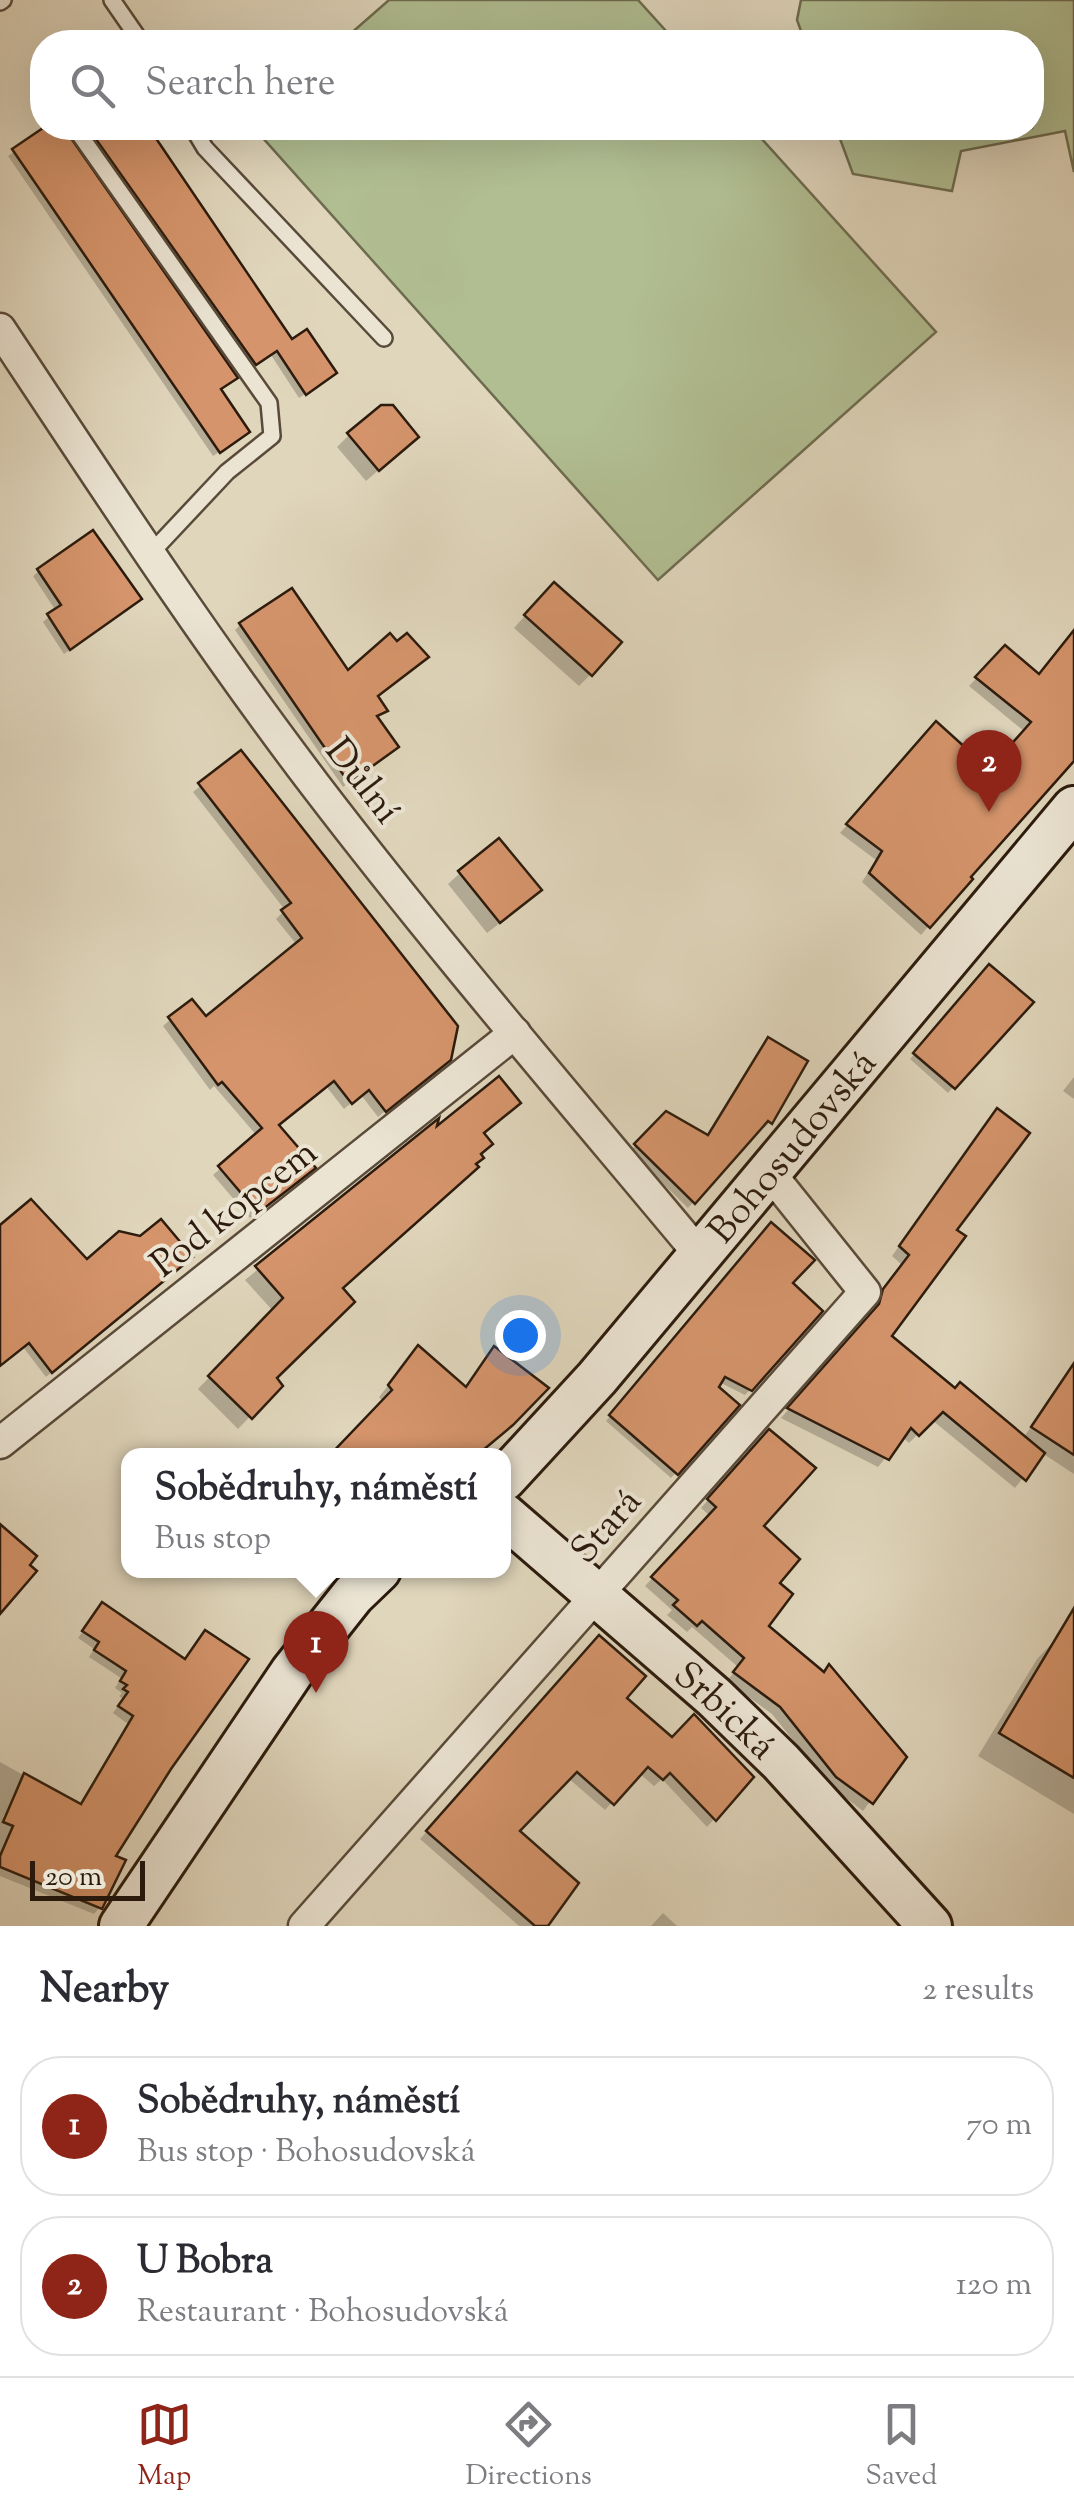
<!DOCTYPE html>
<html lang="en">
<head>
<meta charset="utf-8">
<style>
  :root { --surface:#fff; --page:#f7f7f7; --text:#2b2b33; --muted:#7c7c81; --line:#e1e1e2; --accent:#8f2418 }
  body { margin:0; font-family:"Sorts Mill Goudy",serif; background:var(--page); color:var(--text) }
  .scale { position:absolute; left:30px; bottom:25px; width:115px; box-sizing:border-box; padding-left:10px; border:5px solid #2c1b0d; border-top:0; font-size:28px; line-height:35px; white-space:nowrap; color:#2c1b0d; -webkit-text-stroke:8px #ebe4d3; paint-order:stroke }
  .you { position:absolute; left:520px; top:1335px; width:35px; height:35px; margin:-25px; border:8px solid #fff; border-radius:50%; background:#1a73e8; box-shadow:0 0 0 15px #1a73e833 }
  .badge { display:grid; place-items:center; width:65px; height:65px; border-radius:50%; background:var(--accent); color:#fff; font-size:32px; font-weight:700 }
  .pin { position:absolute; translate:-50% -82px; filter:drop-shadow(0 2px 5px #0008) }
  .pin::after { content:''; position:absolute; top:52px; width:35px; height:30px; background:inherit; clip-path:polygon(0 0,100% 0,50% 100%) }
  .popup { position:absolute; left:121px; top:1448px; width:390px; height:130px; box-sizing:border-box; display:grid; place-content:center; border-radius:20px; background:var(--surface); filter:drop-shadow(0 2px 8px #0005); font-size:32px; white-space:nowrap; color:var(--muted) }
  .popup b { font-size:38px; color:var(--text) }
  .popup::after { content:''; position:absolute; left:50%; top:100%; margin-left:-20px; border:20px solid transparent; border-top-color:var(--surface) }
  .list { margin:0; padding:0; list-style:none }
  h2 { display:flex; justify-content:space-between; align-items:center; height:130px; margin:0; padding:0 40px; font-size:42px }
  h2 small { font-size:32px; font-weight:400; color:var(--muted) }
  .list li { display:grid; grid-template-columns:65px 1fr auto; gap:30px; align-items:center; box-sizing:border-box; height:140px; margin:0 20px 20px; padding:0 20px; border:2px solid var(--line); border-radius:40px }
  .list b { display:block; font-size:38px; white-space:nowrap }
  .list p { margin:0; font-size:32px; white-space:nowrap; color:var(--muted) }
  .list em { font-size:32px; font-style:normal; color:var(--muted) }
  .icon { flex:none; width:55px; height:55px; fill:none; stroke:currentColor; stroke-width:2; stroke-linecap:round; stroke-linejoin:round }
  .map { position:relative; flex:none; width:1074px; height:1926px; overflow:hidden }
  .search { position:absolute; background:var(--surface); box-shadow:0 10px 40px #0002; left:30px; right:30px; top:30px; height:110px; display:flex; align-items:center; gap:25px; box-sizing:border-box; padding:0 35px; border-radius:40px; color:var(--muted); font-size:38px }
  .sheet { height:450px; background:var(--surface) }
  nav { display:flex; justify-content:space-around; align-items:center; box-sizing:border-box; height:140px; border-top:2px solid var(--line); background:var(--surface); font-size:28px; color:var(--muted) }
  nav a { display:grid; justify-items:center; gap:5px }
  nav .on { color:var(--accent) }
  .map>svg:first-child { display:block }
  .green { fill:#b1be92; stroke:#6e6c50; stroke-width:2.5 }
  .shadow { fill:#0003 }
  .building { fill:#d5946b; stroke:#2c1b0d; stroke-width:2.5 }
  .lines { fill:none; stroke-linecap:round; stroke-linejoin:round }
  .lane-casing { stroke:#594a39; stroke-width:20 }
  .street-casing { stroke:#594a39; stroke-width:35 }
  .secondary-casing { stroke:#2c1b0d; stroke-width:48 }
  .lane { stroke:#ebe4d3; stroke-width:15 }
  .street { stroke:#ebe4d3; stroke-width:30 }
  .secondary { stroke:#ebe4d3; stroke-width:42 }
  .labels { text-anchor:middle; stroke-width:8; stroke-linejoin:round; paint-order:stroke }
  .street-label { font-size:38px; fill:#2c1b0d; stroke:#ebe4d3 }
</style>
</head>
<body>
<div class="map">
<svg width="1074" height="1926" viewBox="0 0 1074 1926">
  <rect width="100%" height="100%" fill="#e0d6bc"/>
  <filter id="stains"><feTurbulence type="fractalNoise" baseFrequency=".002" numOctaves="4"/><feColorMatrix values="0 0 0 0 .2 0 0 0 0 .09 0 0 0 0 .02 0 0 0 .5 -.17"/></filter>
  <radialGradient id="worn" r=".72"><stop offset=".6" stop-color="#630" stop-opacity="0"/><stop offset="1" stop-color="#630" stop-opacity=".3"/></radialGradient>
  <g class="green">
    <polygon points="389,0 638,0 676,42 341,42"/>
    <polygon points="801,0 1074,0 1074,172 1065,131 961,151 952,191 853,174 836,128 1032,128 1032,42 805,42 797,20"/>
    <polygon points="254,128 752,128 936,332 658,580"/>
  </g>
  <g class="shadow">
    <polygon points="48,128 62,128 63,135 218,390 242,437 213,456 8,156"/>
    <polygon points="80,128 145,128 292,342 328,378 299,398 271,355 250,369"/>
    <polygon points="349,435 404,448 366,481 337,447"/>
    <polygon points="39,571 133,604 64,654 43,622 56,611 33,576"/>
    <polygon points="542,597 591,674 579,686 514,628"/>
    <polygon points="240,625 347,674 375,697 385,710 376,718 390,752 343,787 235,630"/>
    <polygon points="1074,633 1074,760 967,877 969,879 921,935 862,882 876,860 840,833 929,732 989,772 1025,732 969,686 1005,648 1038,677"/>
    <polygon points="241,753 441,1066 378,1117 361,1095 344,1109 326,1086 276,1126 306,1174 250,1218 213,1175 257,1136 214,1086 210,1090 163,1026 191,1002 205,1019 297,945 276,919 285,910 193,792"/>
    <polygon points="460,873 527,902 487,933 448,884"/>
    <polygon points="984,973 1030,1002 948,1093 910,1059"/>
    <polygon points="805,1062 770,1122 764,1128 761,1125 688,1208 630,1151 666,1114 707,1138"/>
    <polygon points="1074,1077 1074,1099 1063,1091"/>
    <polygon points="989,1120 954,1230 888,1337 954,1391 1023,1438 1058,1390 1074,1400 1074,1474 1042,1453 1015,1488 932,1420 909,1443 902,1437 878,1467 781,1418 871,1316 875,1301 902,1265 892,1256"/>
    <polygon points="435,1124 433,1132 482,1134 474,1164 340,1289 273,1378 280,1385 238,1429 198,1389 273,1311 245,1280"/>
    <polygon points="766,1231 790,1283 820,1311 745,1395 719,1382 716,1387 737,1405 671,1478 606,1421"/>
    <polygon points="184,1262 46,1377 23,1347 0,1364 0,1269 87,1263"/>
    <polygon points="418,1348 464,1388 494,1349 546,1389 383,1402 379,1397"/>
    <polygon points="761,1440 761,1526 777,1583 766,1626 903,1757 863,1811 829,1785 772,1714 727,1681 738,1667 692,1627 687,1632 667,1615 672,1610 645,1586 710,1516 701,1508"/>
    <polygon points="102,1605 169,1767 112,1857 100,1907 94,1914 0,1876 0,1762 79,1806 128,1724 113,1713 123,1699 119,1696 122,1693 115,1688 121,1678 89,1657 94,1649 78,1638"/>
    <polygon points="1059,1636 1074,1645 1074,1814 978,1756 1037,1659"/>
    <polygon points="591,1646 623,1698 672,1740 751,1777 707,1827 662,1779 654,1786 639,1773 605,1810 568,1778 517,1832 543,1926 519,1926 420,1839"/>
    <polygon points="663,1913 677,1926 651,1926"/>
  </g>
  <g class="building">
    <polygon points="43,128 64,128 238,378 221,389 250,432 220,453 12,149"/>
    <polygon points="88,128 149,128 292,339 307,329 337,373 306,395 277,351 256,365"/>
    <polygon points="381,405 393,405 419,437 379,471 347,433"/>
    <polygon points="93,530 142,599 70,650 47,614 61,605 37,569"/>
    <polygon points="554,582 622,642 592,676 524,615"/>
    <polygon points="292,588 348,670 390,633 397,641 407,633 429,657 378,696 388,711 377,716 399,747 349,783 239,623"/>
    <polygon points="1074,630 1074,761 971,877 973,879 930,928 869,873 882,851 846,824 936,721 989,769 1031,722 975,677 1005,645 1039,674"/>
    <polygon points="241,750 458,1026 451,1060 386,1112 369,1090 352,1104 334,1081 279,1125 316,1168 258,1213 218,1166 262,1128 222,1082 218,1085 168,1017 192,999 206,1016 302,938 281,910 291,903 198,783"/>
    <polygon points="499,838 542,890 500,923 458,871"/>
    <polygon points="989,964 1034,1002 955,1089 913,1053"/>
    <polygon points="768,1037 808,1061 772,1124 768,1121 695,1204 634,1144 666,1111 708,1135"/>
    <polygon points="499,1076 521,1103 484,1133 493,1144 481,1154 484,1158 476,1164 479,1167 343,1288 355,1302 277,1378 283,1386 252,1419 208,1376 283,1298 255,1266 439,1118 437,1126"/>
    <polygon points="997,1108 1030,1133 957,1230 966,1236 892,1336 955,1388 960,1382 1045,1453 1026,1481 943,1412 919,1436 911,1428 889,1460 787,1408 879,1304 883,1289 909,1255 899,1246"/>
    <polygon points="31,1199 87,1259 119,1231 140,1236 161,1219 193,1257 52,1373 29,1343 0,1366 0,1225"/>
    <polygon points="771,1222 815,1260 793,1283 823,1311 752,1391 725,1377 719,1387 740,1405 678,1475 609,1415"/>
    <polygon points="418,1345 466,1387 494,1346 549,1388 513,1425 476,1456 329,1456 392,1390 388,1385"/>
    <polygon points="1074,1363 1074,1455 1031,1427"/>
    <polygon points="769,1429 816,1468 764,1526 800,1559 780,1583 793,1594 769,1626 824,1672 829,1664 907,1757 873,1804 836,1777 780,1707 733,1672 744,1658 702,1621 697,1626 673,1605 678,1600 651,1577 716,1507 707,1499"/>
    <polygon points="0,1524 37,1556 30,1565 37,1571 0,1614"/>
    <polygon points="102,1602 185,1659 205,1630 249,1659 171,1769 116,1856 126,1860 102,1909 0,1867 0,1856 13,1826 3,1822 24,1773 81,1804 133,1716 118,1706 128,1692 123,1689 127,1685 120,1681 126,1671 94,1650 99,1642 82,1631"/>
    <polygon points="1074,1608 1074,1778 999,1733"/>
    <polygon points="599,1635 646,1676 627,1698 672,1737 694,1714 754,1777 716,1821 670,1773 663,1780 648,1767 614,1805 577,1772 520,1831 579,1883 548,1926 535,1926 426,1831"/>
  </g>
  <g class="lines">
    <defs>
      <g id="lane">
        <polyline points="112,0 141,42"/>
        <polyline points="0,2 3,0"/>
        <polyline points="75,128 269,403 272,436 227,472 150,554"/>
        <polyline points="193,128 205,148 384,338"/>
      </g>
      <g id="street">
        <path d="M0 329C102 483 203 638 315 785 438 946 570 1099 700 1255"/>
        <polyline points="0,1443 515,1033"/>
        <polyline points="304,1926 865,1292 769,1172"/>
      </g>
      <g id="secondary">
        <path id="s1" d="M504 1479 597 1378 1074 808"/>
        <path id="s2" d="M504 1515 714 1697 781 1762 930 1926"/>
        <polyline points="121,1926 292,1672 353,1595 379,1570"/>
      </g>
    </defs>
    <use href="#lane" class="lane-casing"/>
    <use href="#street" class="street-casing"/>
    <use href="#secondary" class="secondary-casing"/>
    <use href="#lane" class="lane"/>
    <use href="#street" class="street"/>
    <use href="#secondary" class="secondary"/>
  </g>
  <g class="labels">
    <g class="street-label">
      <text transform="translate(364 780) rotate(52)" y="13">Důlní</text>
      <text dy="13" stroke="none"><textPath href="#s1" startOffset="440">Bohosudovská</textPath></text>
      <text transform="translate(233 1207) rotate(-38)" y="13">Pod kopcem</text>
      <text transform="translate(605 1525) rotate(-49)" y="13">Stará</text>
      <text dy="13" stroke="none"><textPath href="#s2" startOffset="295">Srbická</textPath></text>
    </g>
  </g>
  <rect width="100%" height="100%" filter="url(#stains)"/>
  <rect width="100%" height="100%" fill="url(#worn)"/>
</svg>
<div class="scale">20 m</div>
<div class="you"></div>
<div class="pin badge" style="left:316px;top:1693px">1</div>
<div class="popup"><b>Sobědruhy, náměstí</b>Bus stop</div>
<div class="pin badge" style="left:989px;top:812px">2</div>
<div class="search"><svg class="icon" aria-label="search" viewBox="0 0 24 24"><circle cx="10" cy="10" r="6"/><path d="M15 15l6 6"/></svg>Search here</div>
</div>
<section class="sheet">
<h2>Nearby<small>2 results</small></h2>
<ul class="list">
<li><span class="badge">1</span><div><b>Sobědruhy, náměstí</b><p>Bus stop · Bohosudovská</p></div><em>70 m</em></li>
<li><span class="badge">2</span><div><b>U Bobra</b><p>Restaurant · Bohosudovská</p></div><em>120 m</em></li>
</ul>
</section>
<nav>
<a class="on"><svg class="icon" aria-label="map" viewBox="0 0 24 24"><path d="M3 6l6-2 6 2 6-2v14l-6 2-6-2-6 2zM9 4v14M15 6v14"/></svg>Map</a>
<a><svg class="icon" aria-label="directions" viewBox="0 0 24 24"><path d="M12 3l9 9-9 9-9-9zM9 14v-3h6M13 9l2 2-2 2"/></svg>Directions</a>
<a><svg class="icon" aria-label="saved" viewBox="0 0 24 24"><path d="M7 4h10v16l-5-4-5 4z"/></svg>Saved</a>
</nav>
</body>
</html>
